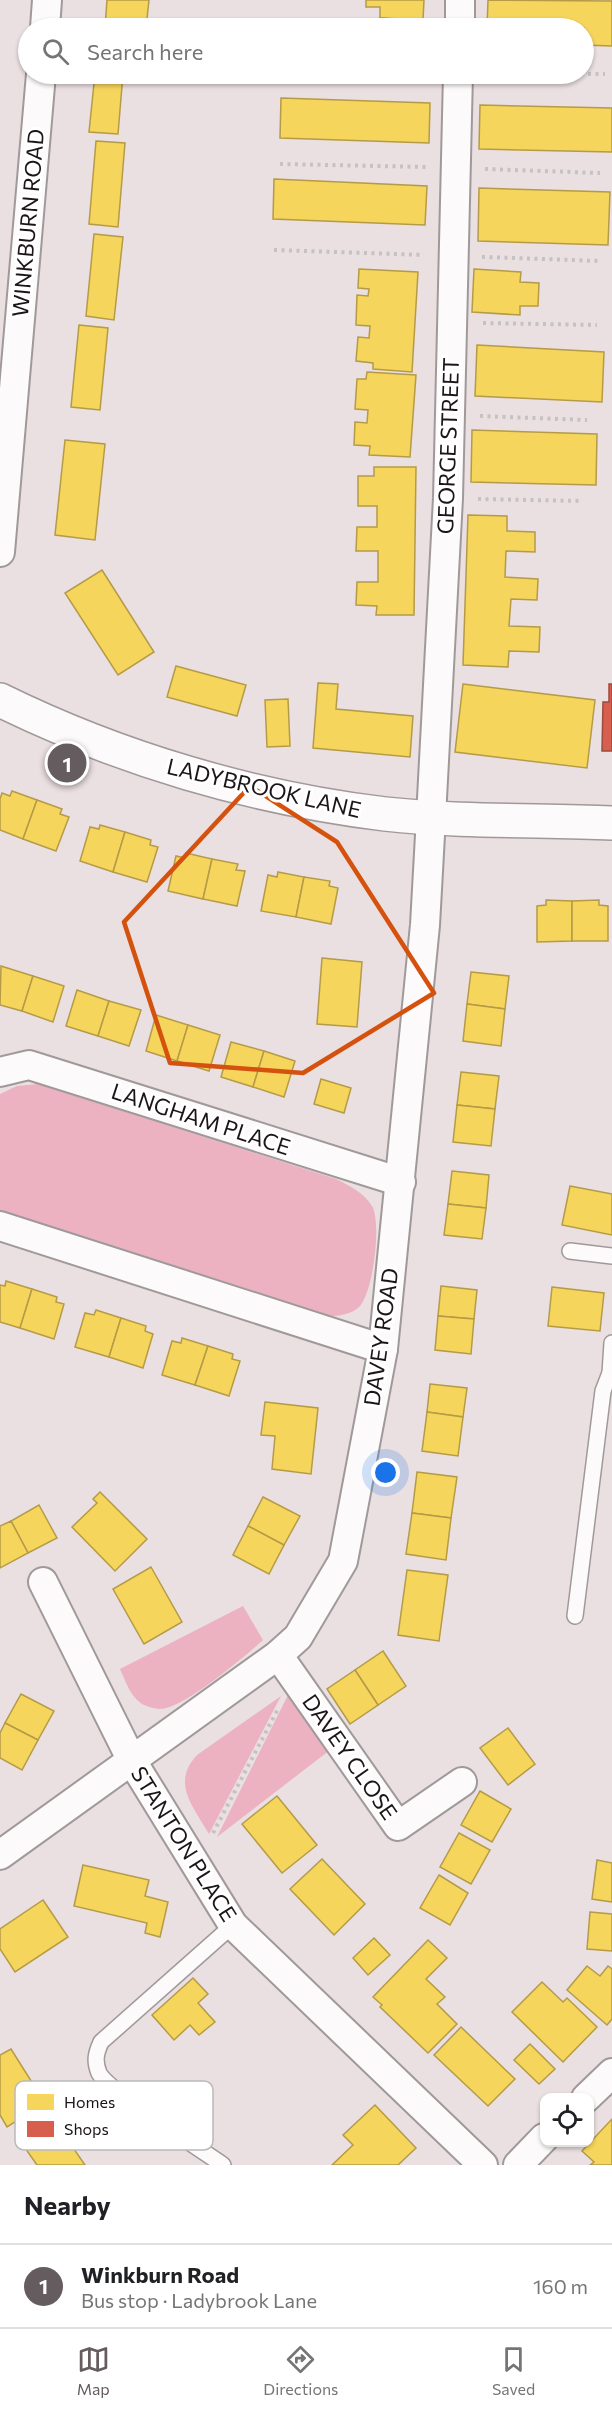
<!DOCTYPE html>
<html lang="en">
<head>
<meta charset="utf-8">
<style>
  :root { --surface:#fff; --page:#f2f2f2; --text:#202124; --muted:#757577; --line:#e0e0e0; --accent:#645c5e }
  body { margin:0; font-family:Commissioner,sans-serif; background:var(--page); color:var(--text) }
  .controls { position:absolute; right:18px; bottom:18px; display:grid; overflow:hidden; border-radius:12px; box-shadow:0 2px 4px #0004 }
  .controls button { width:54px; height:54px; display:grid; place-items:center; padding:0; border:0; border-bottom:2px solid var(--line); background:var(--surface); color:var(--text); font:30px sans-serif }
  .you { position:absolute; left:386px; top:1473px; width:21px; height:21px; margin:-15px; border:4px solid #fff; border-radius:50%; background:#1a73e8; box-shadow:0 0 0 9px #1a73e833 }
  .badge { display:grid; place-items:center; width:39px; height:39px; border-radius:50%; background:var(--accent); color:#fff; font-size:20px; font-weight:700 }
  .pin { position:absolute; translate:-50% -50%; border:3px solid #fff; box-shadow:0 2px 6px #0006 }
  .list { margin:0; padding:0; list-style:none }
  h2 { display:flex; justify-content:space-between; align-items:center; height:78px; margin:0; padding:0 24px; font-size:26px }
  h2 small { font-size:20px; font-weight:400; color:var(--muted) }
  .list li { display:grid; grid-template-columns:39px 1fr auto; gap:18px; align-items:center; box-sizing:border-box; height:84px; padding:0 24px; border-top:2px solid var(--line) }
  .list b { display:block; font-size:22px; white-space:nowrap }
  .list p { margin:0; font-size:20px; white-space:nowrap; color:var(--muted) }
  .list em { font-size:20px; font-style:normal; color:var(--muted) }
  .icon { flex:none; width:33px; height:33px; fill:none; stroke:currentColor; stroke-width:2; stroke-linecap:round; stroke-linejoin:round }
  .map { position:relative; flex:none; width:612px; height:2165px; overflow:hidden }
  .search { position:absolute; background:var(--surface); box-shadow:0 2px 4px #0004; left:18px; right:18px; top:18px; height:66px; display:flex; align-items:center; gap:15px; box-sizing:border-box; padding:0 21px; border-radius:33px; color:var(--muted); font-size:22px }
  .sheet { height:162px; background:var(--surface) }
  nav { display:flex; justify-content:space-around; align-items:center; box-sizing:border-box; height:84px; border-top:2px solid var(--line); background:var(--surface); font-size:16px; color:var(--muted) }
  nav a { display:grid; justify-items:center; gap:3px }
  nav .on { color:var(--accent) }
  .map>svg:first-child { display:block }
  .green { fill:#ecb2c1 }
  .homes { fill:#f6d55c; stroke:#b59b47; stroke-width:1.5 }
  .shops { fill:#d6604d; stroke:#9e4a3d; stroke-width:1.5 }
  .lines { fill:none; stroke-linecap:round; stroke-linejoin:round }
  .service-casing { stroke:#a0999a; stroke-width:18 }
  .minor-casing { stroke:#a0999a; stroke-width:32 }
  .tertiary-casing { stroke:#a0999a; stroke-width:36 }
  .path { stroke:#c5c2c2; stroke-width:4; stroke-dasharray:3 4.5; stroke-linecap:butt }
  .service { stroke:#fcfafa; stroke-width:15 }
  .minor { stroke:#fcfafa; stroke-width:28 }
  .tertiary { stroke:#fcfafa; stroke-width:33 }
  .marked { fill:none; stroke:#d4520d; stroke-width:4.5; stroke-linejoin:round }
  .labels { text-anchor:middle; stroke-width:6; stroke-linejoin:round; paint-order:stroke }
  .street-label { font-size:22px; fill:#1c1517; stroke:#fff }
  .key { fill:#fff; stroke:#bbb9b9; stroke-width:1.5 }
  .key-label { font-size:16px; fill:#1c1517 }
</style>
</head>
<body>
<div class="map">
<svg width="612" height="2165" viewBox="0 0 612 2165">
  <rect width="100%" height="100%" fill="#eadfe1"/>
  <g class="green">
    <path d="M38 1084 336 1179C350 1186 363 1192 372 1206 382 1223 373 1296 358 1308 347 1317 331 1316 318 1317L9 1216 0 1211V1094L17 1086Z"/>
    <path d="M243 1606 263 1640C244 1657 183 1709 160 1709 155 1709 146 1706 142 1704 130 1696 126 1682 120 1669Z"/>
    <polygon points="290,1691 330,1750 217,1837"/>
    <path d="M281 1696 209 1834C193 1806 171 1783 197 1755Z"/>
  </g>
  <g class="homes">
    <polygon points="107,0 149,0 146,28 105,28"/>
    <polygon points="366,0 424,0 423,20 380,18 380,7 366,7"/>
    <polygon points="488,0 612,1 612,46 584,45 584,28 487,28"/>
    <polygon points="380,18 422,21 422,28 362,28 362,25 380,26"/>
    <polygon points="95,74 123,74 118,134 89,132"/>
    <polygon points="281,98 430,103 429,143 280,138"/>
    <polygon points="480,105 612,108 612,152 479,149"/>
    <polygon points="96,141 125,143 118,227 89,224"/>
    <polygon points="274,179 427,186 425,225 273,219"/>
    <polygon points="479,188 610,192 608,245 478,241"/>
    <polygon points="94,234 123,237 114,320 86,316"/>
    <polygon points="359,269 418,272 412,372 373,369 373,363 356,361 358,337 369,338 370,326 356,325 357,295 368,296 369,289 358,288"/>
    <polygon points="474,269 521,272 520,282 539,283 538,306 520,306 520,315 472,312"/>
    <polygon points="79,325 108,328 100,410 71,407"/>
    <polygon points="477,345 604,352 602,402 475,396"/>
    <polygon points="367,372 416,375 410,457 369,455 370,446 354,445 355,422 367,423 368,410 355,409 357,379 366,379"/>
    <polygon points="472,430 597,434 596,485 471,482"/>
    <polygon points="65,440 105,444 95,540 55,535"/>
    <polygon points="374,467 416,467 414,615 376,615 377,606 356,605 357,582 378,582 378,551 356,551 357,527 377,527 377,506 358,506 358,476 374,476"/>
    <polygon points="468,515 507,516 507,531 535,532 535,552 506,551 505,577 538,579 537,600 511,599 509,626 540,627 539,652 509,651 508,667 463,665"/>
    <polygon points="102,570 154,652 118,675 65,593"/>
    <polygon points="176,666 246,685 237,716 167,697"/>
    <polygon points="318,683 338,684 336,709 413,716 410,757 313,748"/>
    <polygon points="463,684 595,700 587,768 455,752"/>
    <polygon points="288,699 290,746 267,747 265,700"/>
    <polygon points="12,791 37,800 23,839 0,830 0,799 2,793 10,796"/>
    <polygon points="37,800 62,809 60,814 69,817 56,851 23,839"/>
    <polygon points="100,825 125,832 113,872 80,861 90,827 99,829"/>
    <polygon points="125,832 151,840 150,845 158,847 147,882 113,872"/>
    <polygon points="186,853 212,859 203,899 168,891 176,856 185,858"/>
    <polygon points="212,859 238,864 236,870 245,871 237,906 203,899"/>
    <polygon points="278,872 304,877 296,917 261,911 268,875 277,877"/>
    <polygon points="304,877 330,881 329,886 338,888 331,924 296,917"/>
    <polygon points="546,900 572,901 572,941 537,942 537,906 546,905"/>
    <polygon points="599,900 599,905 608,906 608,941 572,941 572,901"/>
    <polygon points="322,958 362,962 357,1027 317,1024"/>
    <polygon points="1,966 33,976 22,1011 0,1005"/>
    <polygon points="471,972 509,976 505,1009 467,1004"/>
    <polygon points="33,976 64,986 53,1022 22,1011"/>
    <polygon points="77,990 109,1001 98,1036 66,1026"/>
    <polygon points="109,1001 141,1010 129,1046 98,1036"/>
    <polygon points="467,1004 505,1009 501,1046 463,1041"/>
    <polygon points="156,1015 188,1025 177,1061 146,1051"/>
    <polygon points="188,1025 220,1035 209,1071 177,1061"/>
    <polygon points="231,1042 264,1051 253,1087 221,1077"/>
    <polygon points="264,1051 295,1061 284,1097 253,1087"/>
    <polygon points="461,1072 499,1076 495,1109 457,1105"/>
    <polygon points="321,1079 351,1088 344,1113 314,1104"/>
    <polygon points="457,1105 495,1109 491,1146 453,1142"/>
    <polygon points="452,1171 489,1175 486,1208 448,1204"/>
    <polygon points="570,1186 612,1194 612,1235 562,1225"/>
    <polygon points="448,1204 486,1208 482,1239 444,1235"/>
    <polygon points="6,1281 32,1289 20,1328 0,1322 0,1285 5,1286"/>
    <polygon points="441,1286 477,1290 474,1319 438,1316"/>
    <polygon points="552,1287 604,1293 600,1331 548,1326"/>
    <polygon points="32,1289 57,1297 56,1302 64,1304 54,1339 20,1328"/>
    <polygon points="96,1310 121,1318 109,1357 75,1347 85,1313 94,1315"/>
    <polygon points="438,1316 474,1319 471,1354 435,1350"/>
    <polygon points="121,1318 146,1326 145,1331 153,1334 143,1368 109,1357"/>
    <polygon points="182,1338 208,1346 195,1385 162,1375 172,1341 181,1343"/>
    <polygon points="208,1346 233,1354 232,1359 240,1361 229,1396 195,1385"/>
    <polygon points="430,1384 467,1388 463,1417 427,1412"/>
    <polygon points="265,1402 318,1408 311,1474 272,1469 275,1436 261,1435"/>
    <polygon points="427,1412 463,1417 458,1456 422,1451"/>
    <polygon points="417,1472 457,1477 451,1518 412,1513"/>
    <polygon points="100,1492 147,1539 115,1571 72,1527 97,1503 93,1499"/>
    <polygon points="263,1497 300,1516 284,1545 248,1526"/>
    <polygon points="39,1505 57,1538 28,1553 11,1521"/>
    <polygon points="412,1513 451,1518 446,1560 406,1554"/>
    <polygon points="11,1521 28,1553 0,1568 0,1526"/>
    <polygon points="248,1526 284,1545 269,1574 233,1555"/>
    <polygon points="151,1567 182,1622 144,1644 113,1589"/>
    <polygon points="407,1570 448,1575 439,1641 398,1635"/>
    <polygon points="383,1651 406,1686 378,1705 355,1670"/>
    <polygon points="355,1670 378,1705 350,1724 327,1689"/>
    <polygon points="21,1694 54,1711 38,1740 5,1723"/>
    <polygon points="5,1723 38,1740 22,1770 0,1758 0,1733"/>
    <polygon points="508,1728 535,1764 508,1785 480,1748"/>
    <polygon points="480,1791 511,1809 492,1842 461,1825"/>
    <polygon points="277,1796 317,1845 282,1873 242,1824"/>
    <polygon points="459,1833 490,1850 471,1884 440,1867"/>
    <polygon points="322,1859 365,1904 334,1935 290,1889"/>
    <polygon points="597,1860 612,1863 612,1902 592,1899"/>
    <polygon points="83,1865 149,1880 145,1896 168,1902 160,1937 145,1933 147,1923 74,1906"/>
    <polygon points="439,1875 468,1893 450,1925 420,1908"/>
    <polygon points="43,1900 68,1937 15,1972 0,1949 0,1929"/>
    <polygon points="590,1912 612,1914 612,1951 587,1949"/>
    <polygon points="374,1938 390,1955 368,1975 353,1958"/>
    <polygon points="428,1940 447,1958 426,1979 445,1997 437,2004 457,2024 428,2053 380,2007 382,2005 373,1997"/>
    <polygon points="587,1966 600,1976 608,1966 612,1969 612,2019 607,2025 567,1990"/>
    <polygon points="193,1978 208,1994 198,2003 215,2022 199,2035 190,2025 174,2040 152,2015"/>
    <polygon points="542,1982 563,2002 567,1998 597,2027 563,2062 512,2012"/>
    <polygon points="461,2027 515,2079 488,2106 434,2055"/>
    <polygon points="530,2044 555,2069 539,2084 514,2060"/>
    <polygon points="11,2049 45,2103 7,2127 0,2115 0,2055"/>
    <polygon points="375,2105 416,2148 398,2165 332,2165 353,2145 343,2135"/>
    <polygon points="51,2116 85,2165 37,2165 18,2138"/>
    <polygon points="612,2119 612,2165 590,2165 594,2162 582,2151"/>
  </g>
  <polygon class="shops" points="609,684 612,684 612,751 602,751 603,702 609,702"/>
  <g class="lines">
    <defs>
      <g id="service">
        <polyline points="570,1251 612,1256"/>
        <polyline points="610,1373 612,1343"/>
        <polyline points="575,1616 603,1391 610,1373 612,1373"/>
        <path d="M223 2165C202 2150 107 2090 99 2073 94 2061 96 2053 101 2042L233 1925"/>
      </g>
      <g id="minor">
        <polyline points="45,28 47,0"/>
        <polyline points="460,28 460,0"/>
        <polyline points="0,552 41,74"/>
        <polyline points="0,1072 29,1065 401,1182"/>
        <polyline points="0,1226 383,1349"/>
        <polyline points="43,1582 132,1761 233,1925 483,2165"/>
        <polyline points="278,1655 398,1826 462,1782"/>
        <polyline points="0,1855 278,1655 298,1637 343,1561 383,1349 425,925 431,817 448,498 458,74"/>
        <polyline points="586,2098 612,2073"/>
        <polyline points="518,2165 544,2138"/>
      </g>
      <path id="tertiary" d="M0 700C120 759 253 798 385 814 460 822 537 820 612 823"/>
    </defs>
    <use href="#service" class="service-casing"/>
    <use href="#minor" class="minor-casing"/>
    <use href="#tertiary" class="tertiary-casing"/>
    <g class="path">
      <polyline points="558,74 605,74"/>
      <polyline points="280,164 427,167"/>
      <polyline points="485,169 600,173"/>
      <polyline points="274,250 424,255"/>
      <polyline points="482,257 601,261"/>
      <polyline points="483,323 597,325"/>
      <polyline points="480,416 587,420"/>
      <polyline points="478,499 583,501"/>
      <polyline points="213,1833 279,1707"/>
    </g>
    <use href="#service" class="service"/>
    <use href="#minor" class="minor"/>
    <use href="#tertiary" class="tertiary"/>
  </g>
  <path class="marked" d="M250 786 337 842 434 993 303 1073 170 1063 124 922Z"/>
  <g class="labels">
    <g class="street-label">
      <text transform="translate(28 223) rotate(-85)" y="8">WINKBURN ROAD</text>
      <text transform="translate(448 446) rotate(-88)" y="8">GEORGE STREET</text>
      <text transform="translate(264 788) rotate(13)" y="8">LADYBROOK LANE</text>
      <text transform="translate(201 1119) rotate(18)" y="8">LANGHAM PLACE</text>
      <text transform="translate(381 1337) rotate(-82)" y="8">DAVEY ROAD</text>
      <text transform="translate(350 1757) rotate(55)" y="8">DAVEY CLOSE</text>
      <text transform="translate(184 1844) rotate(58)" y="8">STANTON PLACE</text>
    </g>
  </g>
  <rect x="15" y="2081" width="198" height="69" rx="9" class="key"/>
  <rect x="27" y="2094" width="27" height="16" fill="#f6d55c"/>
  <rect x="27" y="2121" width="27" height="16" fill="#d6604d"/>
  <g class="key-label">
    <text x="64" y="2108">Homes</text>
    <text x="64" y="2135">Shops</text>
  </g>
</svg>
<div class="controls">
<button><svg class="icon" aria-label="locate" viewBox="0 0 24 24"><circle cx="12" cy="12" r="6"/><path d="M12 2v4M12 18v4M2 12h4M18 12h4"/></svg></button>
</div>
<div class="you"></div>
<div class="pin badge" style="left:67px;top:763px">1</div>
<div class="search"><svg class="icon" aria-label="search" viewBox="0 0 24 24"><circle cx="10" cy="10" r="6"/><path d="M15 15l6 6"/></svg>Search here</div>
</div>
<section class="sheet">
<h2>Nearby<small></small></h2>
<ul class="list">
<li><span class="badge">1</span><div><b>Winkburn Road</b><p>Bus stop · Ladybrook Lane</p></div><em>160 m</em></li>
</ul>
</section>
<nav>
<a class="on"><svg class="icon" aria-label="map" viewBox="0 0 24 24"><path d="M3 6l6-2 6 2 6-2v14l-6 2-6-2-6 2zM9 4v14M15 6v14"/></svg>Map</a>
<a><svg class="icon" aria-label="directions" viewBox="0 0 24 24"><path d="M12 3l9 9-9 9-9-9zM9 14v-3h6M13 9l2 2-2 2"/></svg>Directions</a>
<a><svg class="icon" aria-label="saved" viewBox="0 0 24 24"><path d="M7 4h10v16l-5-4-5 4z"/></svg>Saved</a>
</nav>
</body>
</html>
